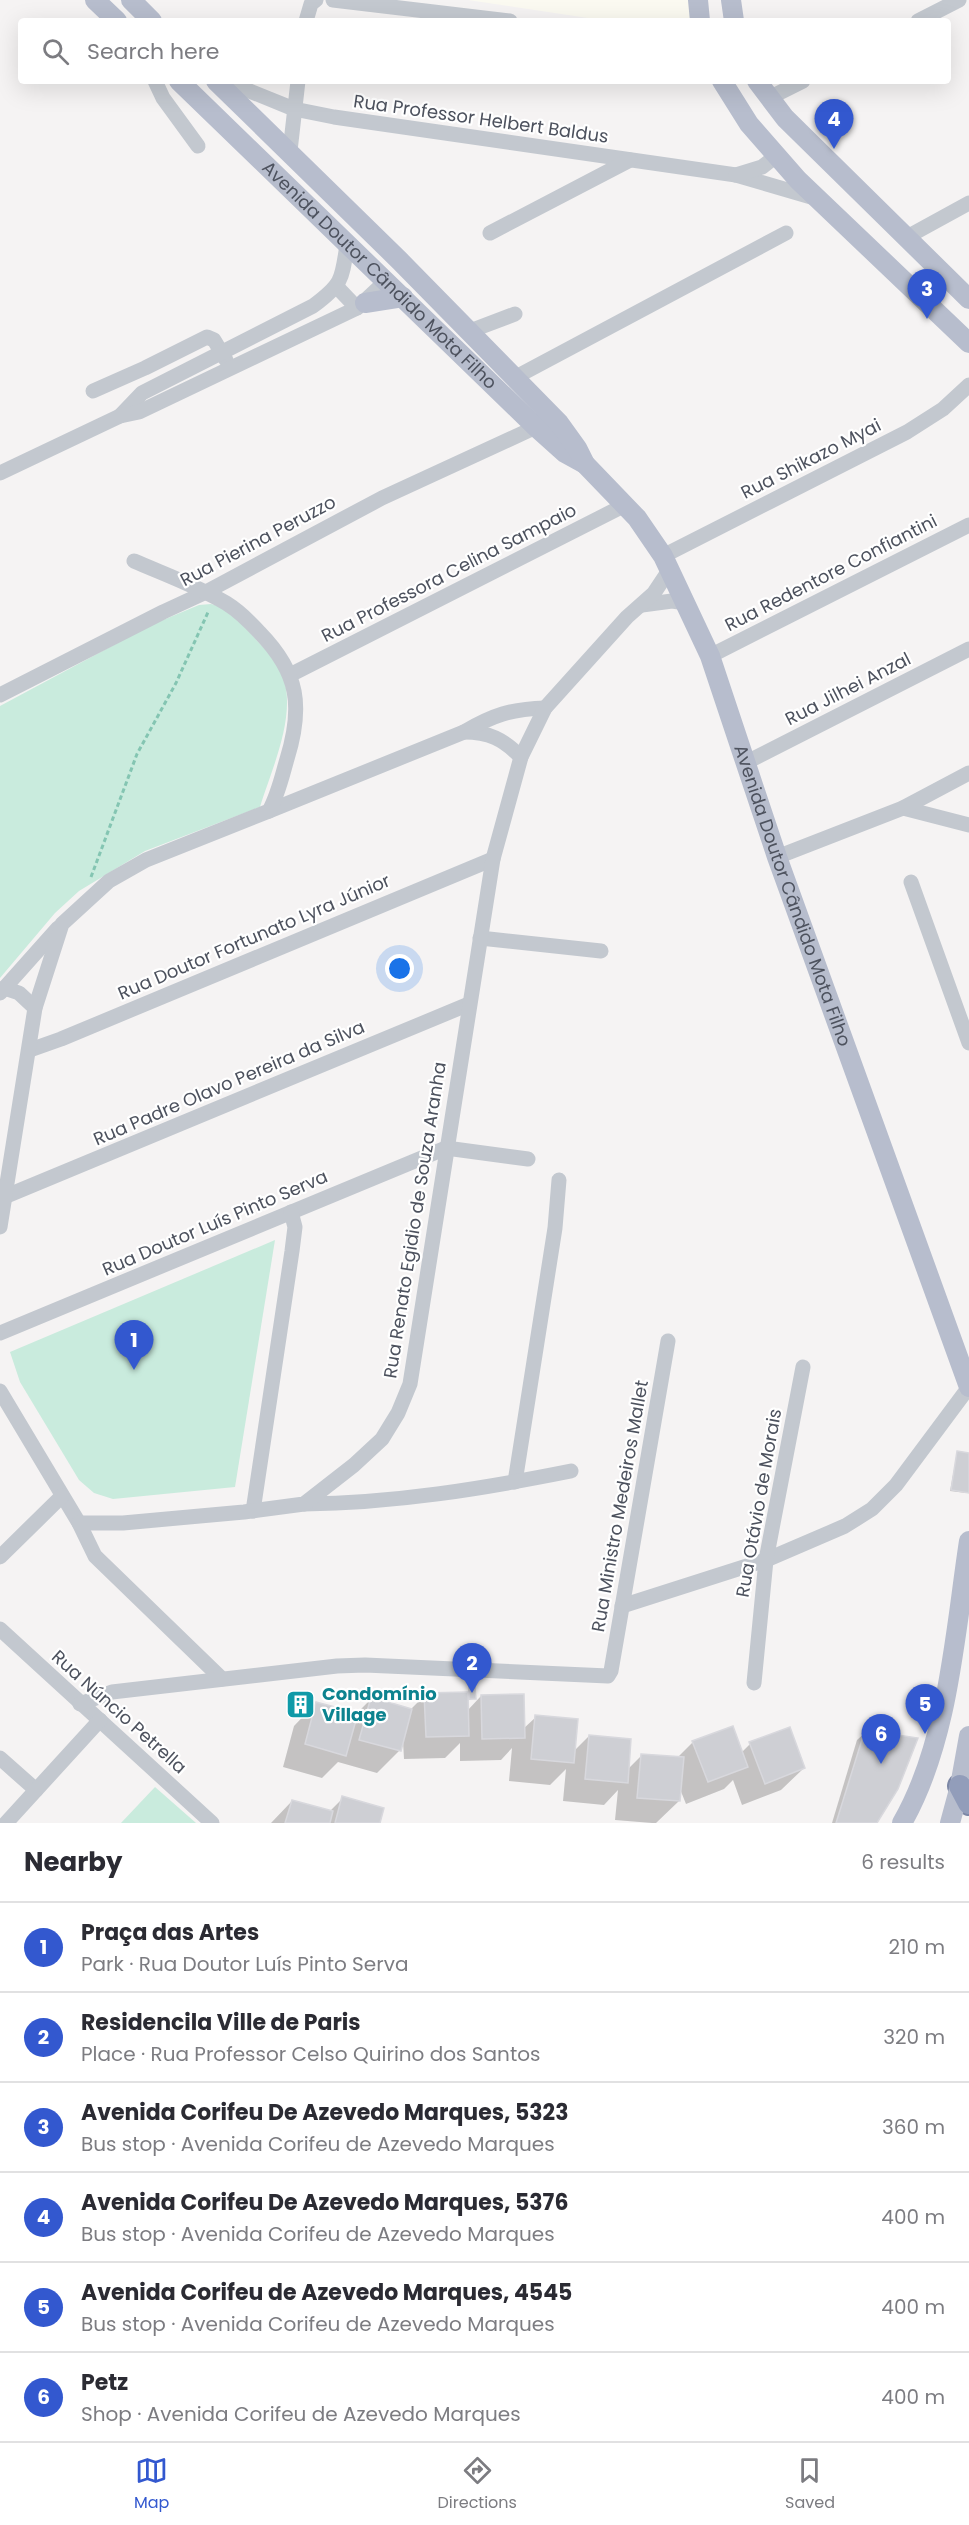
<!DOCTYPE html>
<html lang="en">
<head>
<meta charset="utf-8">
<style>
  :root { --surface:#fff; --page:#f2f2f3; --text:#2b2b33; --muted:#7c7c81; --line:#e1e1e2; --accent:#3358cf }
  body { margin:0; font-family:Poppins,sans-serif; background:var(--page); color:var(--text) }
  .you { position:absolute; left:400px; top:969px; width:21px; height:21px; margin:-15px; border:4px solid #fff; border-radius:50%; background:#1a73e8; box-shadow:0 0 0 9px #1a73e833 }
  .badge { display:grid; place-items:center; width:39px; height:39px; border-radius:50%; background:var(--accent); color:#fff; font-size:20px; font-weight:700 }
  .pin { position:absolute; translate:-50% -50px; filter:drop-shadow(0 2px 3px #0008) }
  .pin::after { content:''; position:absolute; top:32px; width:21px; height:18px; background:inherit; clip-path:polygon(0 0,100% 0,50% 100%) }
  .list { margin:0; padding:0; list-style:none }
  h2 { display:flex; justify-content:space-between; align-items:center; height:78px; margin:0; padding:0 24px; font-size:26px }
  h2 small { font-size:20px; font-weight:400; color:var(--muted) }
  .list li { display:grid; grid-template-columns:39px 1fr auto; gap:18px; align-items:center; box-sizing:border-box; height:90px; padding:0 24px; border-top:2px solid var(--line) }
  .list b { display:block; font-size:22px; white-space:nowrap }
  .list p { margin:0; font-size:20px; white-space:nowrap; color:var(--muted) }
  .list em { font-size:20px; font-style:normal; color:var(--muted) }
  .icon { flex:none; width:33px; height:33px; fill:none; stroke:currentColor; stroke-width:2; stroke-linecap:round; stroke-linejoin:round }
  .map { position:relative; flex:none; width:969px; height:1823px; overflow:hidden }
  .search { position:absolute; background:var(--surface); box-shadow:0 6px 24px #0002; left:18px; right:18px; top:18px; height:66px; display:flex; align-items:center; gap:15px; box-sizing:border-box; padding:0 21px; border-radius:6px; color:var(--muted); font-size:22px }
  .sheet { height:618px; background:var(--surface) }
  nav { display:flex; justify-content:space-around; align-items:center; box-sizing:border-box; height:84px; border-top:2px solid var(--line); background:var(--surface); font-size:16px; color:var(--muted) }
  nav a { display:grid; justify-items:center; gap:3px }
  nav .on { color:var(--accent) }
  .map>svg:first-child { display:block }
  .commercial { fill:#fbfaf1 }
  .green { fill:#c9ebdd }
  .shadow { fill:#0003 }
  .building { fill:#cecfd4; stroke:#d8d8dd; stroke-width:1.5 }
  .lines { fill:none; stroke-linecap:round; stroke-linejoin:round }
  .highway-casing { stroke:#7d88a6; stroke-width:26 }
  .path { stroke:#84c5b2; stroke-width:3; stroke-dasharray:4.5 3; stroke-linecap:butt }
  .minor { stroke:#c3c8cf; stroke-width:15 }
  .major { stroke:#b7bdcd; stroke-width:20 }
  .highway { stroke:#929dba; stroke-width:22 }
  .labels { text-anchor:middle; stroke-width:4.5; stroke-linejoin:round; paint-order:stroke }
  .street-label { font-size:18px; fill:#4d525e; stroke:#fff }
  .culture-label { font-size:18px; font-weight:bold; fill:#0d838f; stroke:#fff; text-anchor:start }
</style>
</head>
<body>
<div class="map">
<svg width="969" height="1823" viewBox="0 0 969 1823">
  <rect width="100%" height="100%" fill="#f5f3f3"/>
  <polygon class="commercial" points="468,0 691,0 692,21 608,21"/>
  <g class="green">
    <path d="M211 604C231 609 241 623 254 637 261 646 273 655 278 665 302 706 272 767 260 807L145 851 79 891 55 913 0 978V706L151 625 199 605Z"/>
    <polygon points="275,1240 235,1487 113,1499 94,1493 79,1480 20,1382 10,1352"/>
    <polygon points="155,1787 196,1823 121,1823"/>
  </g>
  <g class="shadow">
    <polygon points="957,1453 969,1455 969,1481 966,1493 950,1491"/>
    <polygon points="469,1688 474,1699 466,1700 467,1711 481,1696 523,1729 536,1717 573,1752 589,1736 627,1770 642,1755 677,1758 693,1742 741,1753 750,1744 804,1768 781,1790 742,1805 733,1780 724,1789 686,1804 680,1789 679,1801 656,1823 652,1823 615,1820 618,1790 604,1805 563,1801 566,1769 550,1785 509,1781 512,1748 501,1760 460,1761 460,1743 445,1758 404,1759 403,1741 400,1750 377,1773 338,1762 322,1778 283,1767 294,1726 316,1703 356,1714 371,1699 410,1710 425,1695 468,1694"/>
    <polygon points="306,1699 306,1711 294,1712 294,1701"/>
    <polygon points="866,1732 875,1823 832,1823 857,1740"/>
    <polygon points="343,1798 378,1823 271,1823 292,1801 329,1812"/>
  </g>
  <g class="building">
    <polygon points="957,1451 969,1453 969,1493 951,1490"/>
    <polygon points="469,1687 475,1687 476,1699 469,1699"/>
    <polygon points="468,1692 469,1736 426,1737 424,1693"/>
    <polygon points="524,1694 525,1738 482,1739 481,1695"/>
    <polygon points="307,1697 308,1711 295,1711 295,1698"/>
    <polygon points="371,1697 412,1709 401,1751 359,1740"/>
    <polygon points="316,1702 358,1713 346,1756 305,1744"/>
    <polygon points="535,1715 578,1719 574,1763 531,1759"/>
    <polygon points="733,1726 748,1767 708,1782 692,1741"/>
    <polygon points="790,1727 805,1768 765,1784 749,1742"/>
    <polygon points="865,1730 918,1738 898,1789 877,1823 836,1823"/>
    <polygon points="589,1735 631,1739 628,1783 585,1779"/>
    <polygon points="641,1754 684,1757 680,1801 637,1798"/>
    <polygon points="342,1796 384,1808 380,1823 335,1823"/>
    <polygon points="292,1800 333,1811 330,1823 285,1823"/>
  </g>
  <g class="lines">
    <defs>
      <polyline id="highway" points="960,1786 969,1803"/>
    </defs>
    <use href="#highway" class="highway-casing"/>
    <polyline class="path" points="91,877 137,754 176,683 209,610"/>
    <g class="minor">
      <polyline points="333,0 510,21"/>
      <polyline points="306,21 311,4 316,0"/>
      <polyline points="918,21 959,0"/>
      <polyline points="155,81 163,98 198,146"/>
      <polyline points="225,81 294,109 334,117 736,175 818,199"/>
      <polyline points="769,98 803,81"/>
      <polyline points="290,151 298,81"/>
      <polyline points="736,175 762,167 776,156"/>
      <polyline points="490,233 630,160"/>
      <polyline points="907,237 969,203"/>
      <polyline points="337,287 357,308"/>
      <polyline points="470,331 515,314"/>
      <polyline points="514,378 786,233"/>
      <polyline points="93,391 145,368 207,337 214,340 226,360"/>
      <path d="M120 416 142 393 313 306C343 284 342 279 347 244"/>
      <polyline points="0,473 120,416 139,412 357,308 386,281"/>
      <polyline points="663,556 907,432 943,409 969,385"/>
      <polyline points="642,605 672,601 686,603"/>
      <polyline points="710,656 969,525"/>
      <polyline points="290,675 625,505"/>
      <polyline points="0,695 163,612 204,593 382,498 536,427"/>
      <path d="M464 732C489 732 503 739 521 757"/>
      <polyline points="745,763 969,649"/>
      <polyline points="903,808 969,825"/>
      <path d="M269 811 464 732C493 715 511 709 545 708"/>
      <polyline points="777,857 903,808 969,773"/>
      <polyline points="911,882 969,1043"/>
      <polyline points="480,938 601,951"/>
      <polyline points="4,988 19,993 35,1008"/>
      <polyline points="0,993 58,928"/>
      <polyline points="30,1050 61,1039 493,859"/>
      <polyline points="4,1197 469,1004"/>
      <path d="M0 1227 35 1008 62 924 109 881 146 860 269 811C278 795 282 776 287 759 303 707 299 673 260 633 250 622 239 611 226 603 197 586 164 574 134 561"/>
      <polyline points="0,1333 446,1148 528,1159"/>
      <polyline points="0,1391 79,1523 95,1556 222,1679"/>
      <polyline points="515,1482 555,1228 559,1180"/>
      <path d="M304 1504C395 1503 481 1489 571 1471"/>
      <polyline points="253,1511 292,1251 295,1227 291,1212"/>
      <polyline points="79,1523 123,1523 244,1512 304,1504 354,1465 382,1439 398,1413 410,1384 493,859 521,757 545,708 627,617 654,593 670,569"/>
      <polyline points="0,1557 62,1496"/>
      <polyline points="622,1606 766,1560 845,1526 872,1509 896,1485 969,1387"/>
      <polyline points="0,1629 212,1823"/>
      <polyline points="754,1683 766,1560 803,1367"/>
      <polyline points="80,1704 112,1692 337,1666 365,1665 608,1676 611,1671 668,1341"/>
      <polyline points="0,1758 36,1790"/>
      <polyline points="6,1823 100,1720"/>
    </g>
    <g class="major">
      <polyline points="95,0 117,21"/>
      <polyline points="131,0 152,21"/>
      <polyline points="698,0 700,21"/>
      <polyline points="731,0 734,21"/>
      <path id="s1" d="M179 81 536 427 565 453 585 464"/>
      <path id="s2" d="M216 81 400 261 559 423 577 448 585 464 637 518 663 556 710 656 777 857 969 1387"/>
      <polyline points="722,81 749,124 798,180 969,343"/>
      <polyline points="757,81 785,118 969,299"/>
      <polyline points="365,303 403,297"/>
      <path d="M902 1823C949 1741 955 1632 969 1541"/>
      <polyline points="950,1823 960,1786 969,1736"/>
    </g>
    <use href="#highway" class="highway"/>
  </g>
  <defs>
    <symbol id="building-square" viewBox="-11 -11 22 22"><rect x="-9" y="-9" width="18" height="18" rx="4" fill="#0f9aa8" stroke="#fff"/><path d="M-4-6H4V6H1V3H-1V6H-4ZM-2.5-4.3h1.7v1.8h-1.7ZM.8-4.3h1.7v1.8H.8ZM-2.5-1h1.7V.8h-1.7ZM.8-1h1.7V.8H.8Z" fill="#fff"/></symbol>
  </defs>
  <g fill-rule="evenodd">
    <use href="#building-square" x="284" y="1688" width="33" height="33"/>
  </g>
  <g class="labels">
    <g class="street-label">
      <text transform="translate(481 119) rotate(8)" y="6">Rua Professor Helbert Baldus</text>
      <text dy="6" stroke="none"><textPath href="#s1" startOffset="279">Avenida Doutor Cândido Mota Filho</textPath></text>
      <text transform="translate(811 459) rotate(-27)" y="6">Rua Shikazo Myai</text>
      <text transform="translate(258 541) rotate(-28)" y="6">Rua Pierina Peruzzo</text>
      <text transform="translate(449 573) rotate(-27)" y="6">Rua Professora Celina Sampaio</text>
      <text transform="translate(831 573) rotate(-27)" y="6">Rua Redentore Confiantini</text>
      <text transform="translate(848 689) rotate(-27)" y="6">Rua Jilhei Anzal</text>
      <text dy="6" stroke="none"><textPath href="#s2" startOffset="1018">Avenida Doutor Cândido Mota Filho</textPath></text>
      <text transform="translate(254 937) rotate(-23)" y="6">Rua Doutor Fortunato Lyra Júnior</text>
      <text transform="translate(229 1083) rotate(-23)" y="6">Rua Padre Olavo Pereira da Silva</text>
      <text transform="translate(415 1220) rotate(-81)" y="6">Rua Renato Egidio de Souza Aranha</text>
      <text transform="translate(215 1223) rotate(-23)" y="6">Rua Doutor Luís Pinto Serva</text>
      <text transform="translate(759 1503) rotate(-80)" y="6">Rua Otávio de Morais</text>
      <text transform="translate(620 1506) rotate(-80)" y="6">Rua Ministro Medeiros Mallet</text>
      <text transform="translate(119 1712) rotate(42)" y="6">Rua Núncio Petrella</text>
    </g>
    <g class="culture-label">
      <text x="322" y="1700">Condomínio<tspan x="322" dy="21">Village</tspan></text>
    </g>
  </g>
</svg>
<div class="you"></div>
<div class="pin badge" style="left:134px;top:1370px">1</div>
<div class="pin badge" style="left:472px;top:1693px">2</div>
<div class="pin badge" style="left:927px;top:319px">3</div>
<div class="pin badge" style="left:834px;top:149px">4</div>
<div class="pin badge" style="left:925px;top:1734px">5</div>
<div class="pin badge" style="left:881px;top:1764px">6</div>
<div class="search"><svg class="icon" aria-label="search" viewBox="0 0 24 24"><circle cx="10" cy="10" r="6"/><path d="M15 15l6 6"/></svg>Search here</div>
</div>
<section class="sheet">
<h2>Nearby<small>6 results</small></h2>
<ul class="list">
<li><span class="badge">1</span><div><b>Praça das Artes</b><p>Park · Rua Doutor Luís Pinto Serva</p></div><em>210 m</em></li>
<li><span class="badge">2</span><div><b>Residencila Ville de Paris</b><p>Place · Rua Professor Celso Quirino dos Santos</p></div><em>320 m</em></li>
<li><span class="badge">3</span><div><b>Avenida Corifeu De Azevedo Marques, 5323</b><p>Bus stop · Avenida Corifeu de Azevedo Marques</p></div><em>360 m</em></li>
<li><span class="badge">4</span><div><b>Avenida Corifeu De Azevedo Marques, 5376</b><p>Bus stop · Avenida Corifeu de Azevedo Marques</p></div><em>400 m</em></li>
<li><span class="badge">5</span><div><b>Avenida Corifeu de Azevedo Marques, 4545</b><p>Bus stop · Avenida Corifeu de Azevedo Marques</p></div><em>400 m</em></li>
<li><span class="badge">6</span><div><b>Petz</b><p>Shop · Avenida Corifeu de Azevedo Marques</p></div><em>400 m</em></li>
</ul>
</section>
<nav>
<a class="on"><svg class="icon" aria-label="map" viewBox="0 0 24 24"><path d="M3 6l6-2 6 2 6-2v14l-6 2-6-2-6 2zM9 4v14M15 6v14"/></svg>Map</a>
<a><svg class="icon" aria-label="directions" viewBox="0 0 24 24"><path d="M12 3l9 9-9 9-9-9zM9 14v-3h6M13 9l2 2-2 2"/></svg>Directions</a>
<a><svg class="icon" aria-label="saved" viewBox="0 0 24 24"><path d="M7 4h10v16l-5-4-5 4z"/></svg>Saved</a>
</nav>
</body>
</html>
